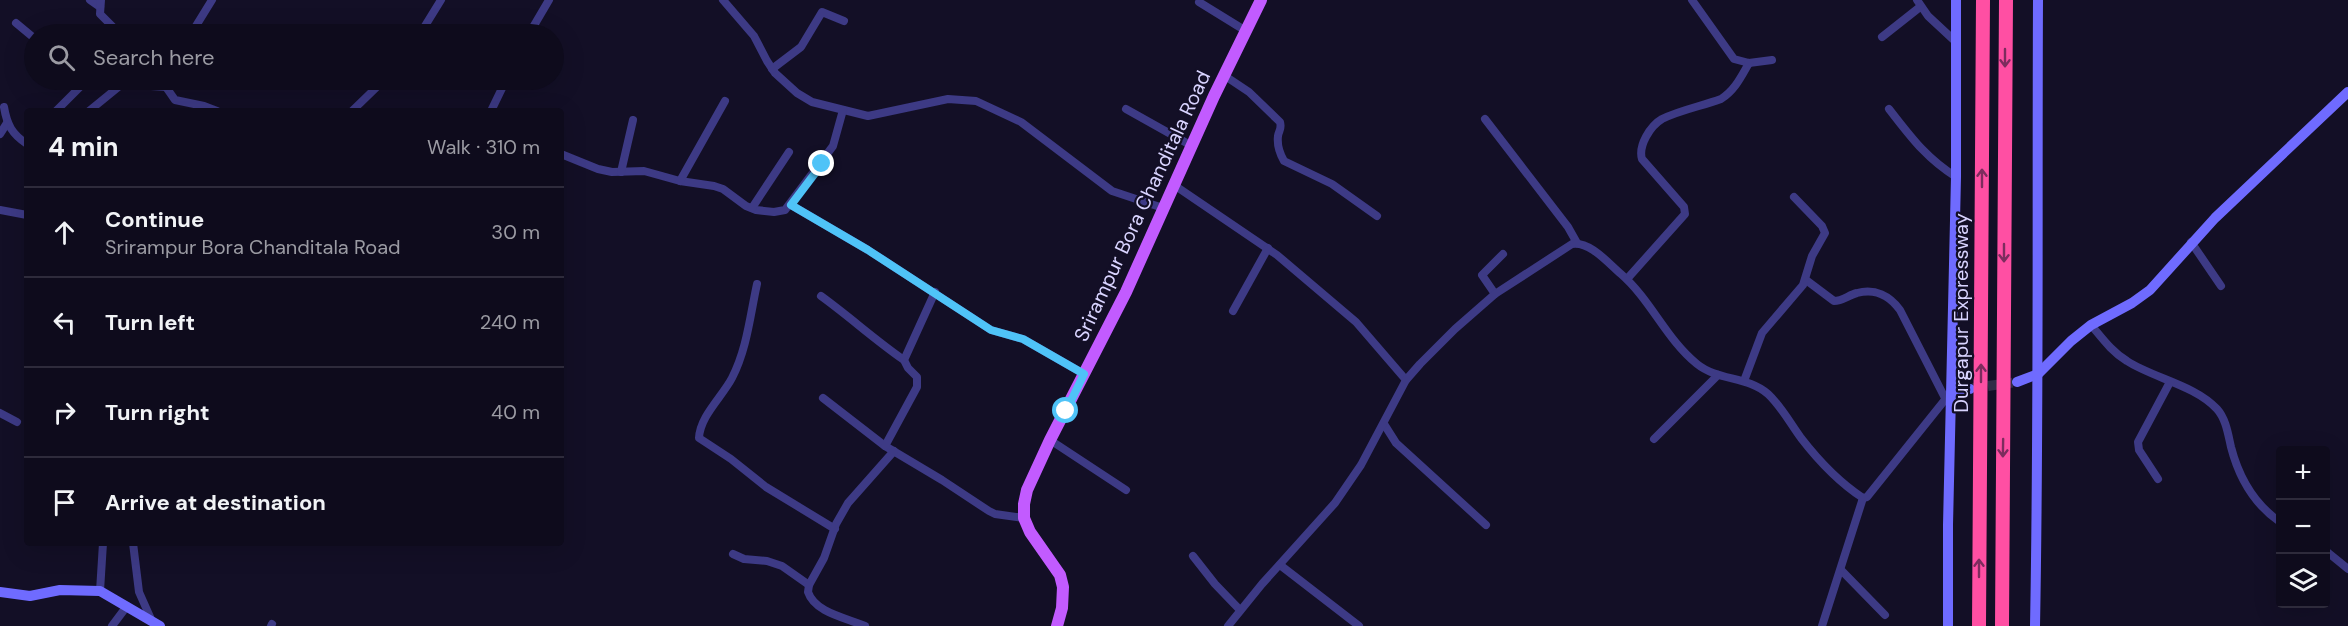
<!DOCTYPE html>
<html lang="en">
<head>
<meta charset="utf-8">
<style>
  :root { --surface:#0e0b1c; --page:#171425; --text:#f1f3f6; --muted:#9b9ba3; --line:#2e2b3b }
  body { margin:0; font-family:"DM Sans",sans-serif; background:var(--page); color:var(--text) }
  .controls { position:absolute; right:18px; bottom:18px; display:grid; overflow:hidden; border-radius:6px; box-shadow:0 6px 24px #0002 }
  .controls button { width:54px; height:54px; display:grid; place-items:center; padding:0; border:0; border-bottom:2px solid var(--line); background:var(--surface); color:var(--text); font:30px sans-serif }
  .stop { position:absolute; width:18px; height:18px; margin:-14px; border:4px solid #4fc3f7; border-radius:50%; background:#fff }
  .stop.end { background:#4fc3f7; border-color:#fff; box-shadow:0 2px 6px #0008 }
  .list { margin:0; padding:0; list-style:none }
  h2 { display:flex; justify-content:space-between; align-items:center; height:78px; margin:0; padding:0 24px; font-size:26px }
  h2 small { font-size:20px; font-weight:400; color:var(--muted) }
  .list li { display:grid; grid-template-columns:39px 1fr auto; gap:18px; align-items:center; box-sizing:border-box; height:90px; padding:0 24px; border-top:2px solid var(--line) }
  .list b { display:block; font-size:22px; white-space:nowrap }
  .list p { margin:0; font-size:20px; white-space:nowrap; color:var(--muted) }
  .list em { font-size:20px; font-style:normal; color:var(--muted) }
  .icon { flex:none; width:33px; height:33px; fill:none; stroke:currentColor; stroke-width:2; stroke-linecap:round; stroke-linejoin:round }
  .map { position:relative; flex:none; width:2348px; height:626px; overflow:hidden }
  .search { position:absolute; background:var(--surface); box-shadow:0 6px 24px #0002; left:24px; top:24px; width:540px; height:66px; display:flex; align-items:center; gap:15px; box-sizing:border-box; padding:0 21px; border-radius:33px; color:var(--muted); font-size:22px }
  .panel { position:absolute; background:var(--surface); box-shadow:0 6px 24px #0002; left:24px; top:108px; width:540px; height:438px; border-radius:6px }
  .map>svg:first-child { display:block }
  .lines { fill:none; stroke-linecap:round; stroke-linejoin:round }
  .secondary-tunnel { stroke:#312d47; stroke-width:10; stroke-dasharray:10 5; stroke-linecap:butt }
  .street { stroke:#3d3a85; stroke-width:8 }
  .secondary { stroke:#6f6bff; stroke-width:10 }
  .primary { stroke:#c25bff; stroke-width:12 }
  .highway { stroke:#ff4fa3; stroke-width:14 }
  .oneway { stroke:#7d2c5e }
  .route { stroke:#4fc3f7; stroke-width:8 }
  .labels { text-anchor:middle; stroke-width:4.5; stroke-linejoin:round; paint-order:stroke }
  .street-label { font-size:20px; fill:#d9d4ff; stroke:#130f26 }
</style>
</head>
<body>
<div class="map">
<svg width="2348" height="626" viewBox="0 0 2348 626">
  <rect width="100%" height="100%" fill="#130f26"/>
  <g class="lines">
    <polyline class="secondary-tunnel" points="1973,388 2017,382"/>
    <g class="street">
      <polyline points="90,0 100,7"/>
      <polyline points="101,0 100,14 120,34"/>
      <polyline points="723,0 754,36 767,61 775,73 797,93 812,102 868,116 948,99 976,101 1021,122 1112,191 1163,208"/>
      <polyline points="1692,0 1734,59 1749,63 1772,60"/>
      <polyline points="1917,0 1928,16 1956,42"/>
      <polyline points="1199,2 1246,31"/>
      <polyline points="16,23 34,38"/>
      <polyline points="191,34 212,0"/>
      <polyline points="420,34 441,0"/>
      <polyline points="529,34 549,0"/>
      <polyline points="1882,37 1920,7"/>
      <polyline points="772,69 801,47 822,12 844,21"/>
      <path d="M1225 76 1249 92 1280 122C1282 129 1279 130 1278 136 1277 144 1280 154 1284 161L1332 184 1377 216"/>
      <polyline points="140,80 151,86 166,87 173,80"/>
      <polyline points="166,87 175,100 204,106 217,111"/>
      <path d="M4 107C7 125 12 134 27 144"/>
      <polyline points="1126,109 1192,146"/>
      <path d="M1889 109C1911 137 1925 157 1956 177"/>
      <polyline points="56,111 87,80"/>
      <polyline points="89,111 127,80"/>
      <polyline points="352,111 384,80"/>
      <polyline points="491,111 506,80"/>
      <polyline points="1485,119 1568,227 1577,243"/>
      <polyline points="0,134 7,123"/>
      <polyline points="561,154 598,169 612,172 644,171 680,181 714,186 723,189 746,206 756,210 774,212 785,210 833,146 843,110"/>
      <polyline points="621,172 633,120"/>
      <polyline points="680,181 725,101"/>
      <polyline points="1174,185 1277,255 1356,322 1406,380"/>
      <polyline points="791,205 868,250 991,330 1023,339 1084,374"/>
      <polyline points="752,208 789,152"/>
      <polyline points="0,210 27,215"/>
      <polyline points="2191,242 2221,286"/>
      <path d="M1627 279 1685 214 1684 207 1642 159C1638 146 1650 126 1662 119 1680 110 1702 106 1721 99 1735 90 1741 77 1749 63"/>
      <path d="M1806 280 1834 301C1842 301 1849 295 1857 293 1875 288 1890 296 1900 310L1945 398"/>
      <path d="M757 284C750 316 747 349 732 378 722 397 700 416 699 438L731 459 766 487 835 529"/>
      <polyline points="1495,294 1482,275 1503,254"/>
      <path d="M821 296C850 317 875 340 904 360"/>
      <polyline points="1233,311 1268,248"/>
      <path d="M2091 325C2102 338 2112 352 2127 361 2153 378 2195 385 2217 409 2226 419 2228 434 2231 447 2239 478 2254 504 2280 522"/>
      <polyline points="1744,381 1762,333 1803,285 1812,256 1825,233 1822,226 1794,197"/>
      <polyline points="823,398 885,446 942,480 989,511 995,514 1024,518"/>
      <polyline points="0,413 17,422"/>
      <polyline points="1384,424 1396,443 1486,525"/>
      <polyline points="1654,439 1718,375"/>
      <polyline points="1050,440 1126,490"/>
      <polyline points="885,446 917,387 917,377 908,368 904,360 935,292"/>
      <polyline points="2158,479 2139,450 2138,442 2170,382"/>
      <polyline points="133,543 139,592 151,619"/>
      <polyline points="2326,551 2348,569"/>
      <polyline points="733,554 744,559 767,561 782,566 809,585"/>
      <polyline points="1193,556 1215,584 1240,610"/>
      <polyline points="1280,565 1359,626"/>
      <polyline points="1842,571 1885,615"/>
      <polyline points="100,591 103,543"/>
      <polyline points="112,626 127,606"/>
      <polyline points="271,626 272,624"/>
      <path d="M865 626C847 618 815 613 808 592L809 585 824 558 836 524 848 503 894 451"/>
      <path d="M1228 626 1262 584 1335 503 1361 465 1406 380 1420 364 1455 329 1495 294 1572 244C1590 241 1608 263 1621 274 1651 300 1666 339 1697 364 1718 381 1748 376 1768 394 1781 406 1790 423 1801 438 1818 460 1840 483 1863 498"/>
      <polyline points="1822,626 1863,498 1867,497 1952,391"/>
    </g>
    <g class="secondary">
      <polyline points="2017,382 2038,374 2071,341 2091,325 2132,303 2150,290 2215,218 2348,92"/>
      <polyline points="1953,390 1970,389"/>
      <polyline points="0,592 30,596 60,590 100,591 160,626"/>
      <polyline points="1948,626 1948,525 1956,177 1956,0"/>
      <path d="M2035 626C2039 417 2037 209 2038 0"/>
    </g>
    <polyline class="primary" points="1057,626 1062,608 1063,587 1060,575 1030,532 1024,518 1024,504 1027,490 1050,440 1126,292 1214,96 1261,0"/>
    <g class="highway">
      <polyline points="1979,626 1983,0"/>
      <polyline points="2002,626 2006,0"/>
    </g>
  </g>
  <defs><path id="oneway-shaft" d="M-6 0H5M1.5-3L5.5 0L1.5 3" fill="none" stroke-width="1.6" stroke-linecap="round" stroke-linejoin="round" transform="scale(1.5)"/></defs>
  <g class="oneway">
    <use href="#oneway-shaft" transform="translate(2005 58) rotate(90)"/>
    <use href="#oneway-shaft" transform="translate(1982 178) rotate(-90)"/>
    <use href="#oneway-shaft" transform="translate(2004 253) rotate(90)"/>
    <use href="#oneway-shaft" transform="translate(1981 373) rotate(-90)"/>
    <use href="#oneway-shaft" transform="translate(2003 448) rotate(91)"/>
    <use href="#oneway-shaft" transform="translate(1979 568) rotate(-90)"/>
  </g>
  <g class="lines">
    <polyline class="route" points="822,164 791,205 868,250 991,330 1023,339 1084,374 1066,411"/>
  </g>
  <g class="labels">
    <g class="street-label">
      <text transform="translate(1142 206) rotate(-65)" y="7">Srirampur Bora Chanditala Road</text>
      <text transform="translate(1961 313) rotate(-90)" y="7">Durgapur Expressway</text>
    </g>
  </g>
</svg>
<div class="controls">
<button>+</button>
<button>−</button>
<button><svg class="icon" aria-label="layers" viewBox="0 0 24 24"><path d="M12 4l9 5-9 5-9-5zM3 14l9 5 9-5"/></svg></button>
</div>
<div class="stop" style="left:1066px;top:411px"></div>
<div class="stop end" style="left:822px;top:164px"></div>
<div class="search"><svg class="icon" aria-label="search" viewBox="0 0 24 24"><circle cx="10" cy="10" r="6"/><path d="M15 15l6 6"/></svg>Search here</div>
<section class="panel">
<h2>4 min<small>Walk · 310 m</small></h2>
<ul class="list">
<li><svg class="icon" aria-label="ahead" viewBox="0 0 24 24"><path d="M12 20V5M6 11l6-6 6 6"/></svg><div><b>Continue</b><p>Srirampur Bora Chanditala Road</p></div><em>30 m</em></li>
<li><svg class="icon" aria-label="left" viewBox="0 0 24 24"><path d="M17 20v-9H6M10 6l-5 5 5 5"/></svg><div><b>Turn left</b></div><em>240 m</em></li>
<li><svg class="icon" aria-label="right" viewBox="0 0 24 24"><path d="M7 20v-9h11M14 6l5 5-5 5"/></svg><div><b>Turn right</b></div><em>40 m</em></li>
<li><svg class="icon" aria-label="arrive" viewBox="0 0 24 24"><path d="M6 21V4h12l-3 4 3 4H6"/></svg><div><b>Arrive at destination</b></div></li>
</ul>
</section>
</div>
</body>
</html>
